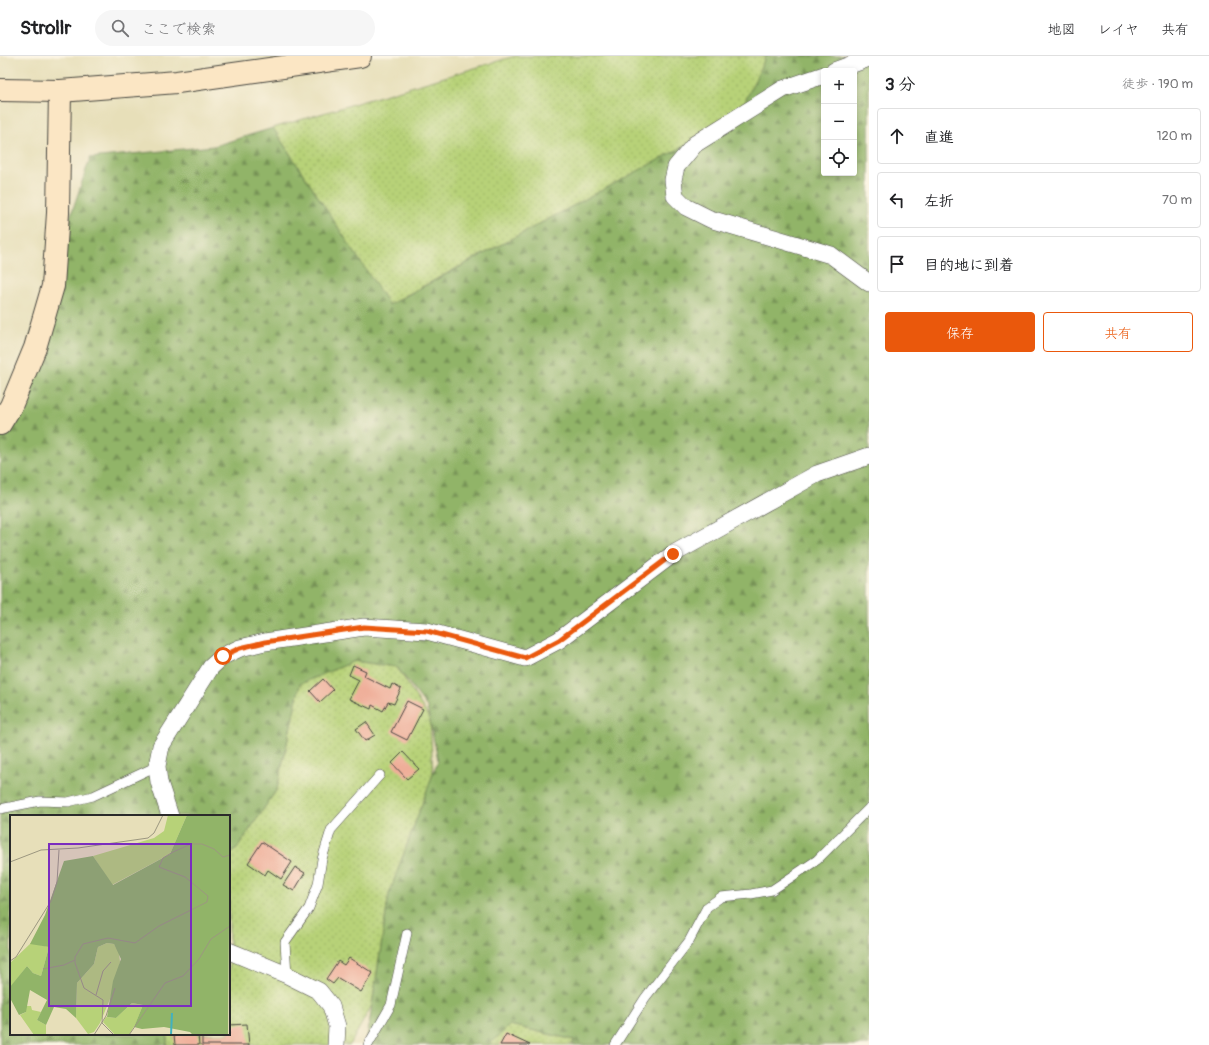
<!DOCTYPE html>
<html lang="ja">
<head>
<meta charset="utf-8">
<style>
  :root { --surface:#fff; --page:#f6f6f6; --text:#202124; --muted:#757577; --line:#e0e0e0; --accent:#ea580c }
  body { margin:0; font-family:Pangolin,"Klee One",sans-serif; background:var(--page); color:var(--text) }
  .controls { position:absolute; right:12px; top:12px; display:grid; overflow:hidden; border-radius:4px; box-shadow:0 2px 6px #0003 }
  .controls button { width:36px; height:36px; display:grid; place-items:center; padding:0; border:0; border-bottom:1px solid var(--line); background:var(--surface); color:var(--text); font:20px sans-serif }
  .stop { position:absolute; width:12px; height:12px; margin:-9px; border:3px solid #ea580c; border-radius:50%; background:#fff }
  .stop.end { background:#ea580c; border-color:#fff; box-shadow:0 1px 4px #0008 }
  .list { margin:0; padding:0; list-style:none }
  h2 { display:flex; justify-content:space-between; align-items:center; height:52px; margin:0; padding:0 16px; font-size:17px }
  h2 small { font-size:13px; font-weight:400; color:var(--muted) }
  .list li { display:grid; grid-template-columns:26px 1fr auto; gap:12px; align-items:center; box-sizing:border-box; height:56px; margin:0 8px 8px; padding:0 8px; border:1px solid var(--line); border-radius:4px }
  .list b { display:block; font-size:15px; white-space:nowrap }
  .list em { font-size:13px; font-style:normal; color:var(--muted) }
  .actions { display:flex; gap:8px; padding:12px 16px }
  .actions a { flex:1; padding:9px 0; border:1px solid var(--accent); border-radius:4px; text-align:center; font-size:14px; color:var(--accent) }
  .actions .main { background:var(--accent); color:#fff }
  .icon { flex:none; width:22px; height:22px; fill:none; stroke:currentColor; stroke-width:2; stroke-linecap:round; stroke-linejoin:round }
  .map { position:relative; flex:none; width:869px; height:989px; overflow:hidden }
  header { display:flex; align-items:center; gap:24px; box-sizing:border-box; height:56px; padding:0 20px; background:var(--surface); border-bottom:1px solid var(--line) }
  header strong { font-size:19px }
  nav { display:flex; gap:22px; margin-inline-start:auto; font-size:14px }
  .search { width:280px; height:36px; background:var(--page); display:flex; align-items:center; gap:10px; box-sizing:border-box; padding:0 14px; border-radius:22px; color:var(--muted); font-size:15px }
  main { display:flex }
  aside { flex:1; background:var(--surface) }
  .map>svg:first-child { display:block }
  .grass { fill:url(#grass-dots); stroke:#717e52 }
  .forest { fill:url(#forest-firs); stroke:#5e704a; fill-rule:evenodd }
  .building { fill:#efae99 }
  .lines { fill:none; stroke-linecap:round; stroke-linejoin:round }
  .lane-casing { stroke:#474640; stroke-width:10 }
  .street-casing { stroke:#474640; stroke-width:18 }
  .secondary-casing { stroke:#474640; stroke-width:24 }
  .lane { stroke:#fff; stroke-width:9 }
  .street { stroke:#fff; stroke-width:17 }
  .secondary { stroke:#fbe6c4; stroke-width:22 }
  .route { stroke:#ea580c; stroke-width:5 }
  .inset-river { fill:none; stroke:#42b1be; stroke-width:2 }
  .inset-road { fill:none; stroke:#9c9780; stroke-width:1 }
  .view { fill:#7b2cbf; fill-opacity:0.15; stroke:#7b2cbf; stroke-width:2 }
  .inset-edge { fill:none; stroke:#2b2b2b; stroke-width:2 }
</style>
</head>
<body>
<header>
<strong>Strollr</strong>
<div class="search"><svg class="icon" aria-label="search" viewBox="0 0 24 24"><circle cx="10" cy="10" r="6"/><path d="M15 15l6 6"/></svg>ここで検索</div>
<nav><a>地図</a><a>レイヤ</a><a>共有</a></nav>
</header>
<main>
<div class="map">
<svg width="869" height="989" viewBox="0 0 869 989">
  <defs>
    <pattern id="grass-dots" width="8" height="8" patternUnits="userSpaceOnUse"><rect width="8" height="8" fill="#b7d278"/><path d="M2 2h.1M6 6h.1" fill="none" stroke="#9eb468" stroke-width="1.8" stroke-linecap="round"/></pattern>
    <pattern id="forest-firs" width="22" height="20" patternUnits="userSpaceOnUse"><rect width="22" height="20" fill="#91b468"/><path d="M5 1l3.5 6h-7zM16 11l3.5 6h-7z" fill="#779356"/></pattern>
  </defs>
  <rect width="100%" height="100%" fill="#fcf5e5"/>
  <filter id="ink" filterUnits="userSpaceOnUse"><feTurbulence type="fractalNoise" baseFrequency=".025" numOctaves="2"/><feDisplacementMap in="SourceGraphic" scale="8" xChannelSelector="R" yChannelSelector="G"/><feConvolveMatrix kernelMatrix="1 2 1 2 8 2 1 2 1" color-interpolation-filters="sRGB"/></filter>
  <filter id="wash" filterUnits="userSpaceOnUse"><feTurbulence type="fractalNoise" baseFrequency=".012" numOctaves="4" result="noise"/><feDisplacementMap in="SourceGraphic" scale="16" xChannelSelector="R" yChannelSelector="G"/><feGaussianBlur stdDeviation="0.9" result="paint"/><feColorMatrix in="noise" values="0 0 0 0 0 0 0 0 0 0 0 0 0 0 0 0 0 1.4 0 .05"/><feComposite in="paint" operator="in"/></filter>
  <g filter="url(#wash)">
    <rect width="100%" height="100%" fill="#e7dfb9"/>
    <g class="grass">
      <polygon points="515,0 766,0 739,61 388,249 273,72"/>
      <polygon points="353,605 397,611 430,663 433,718 389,838 372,949 350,989 167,989 167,978 229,978 229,799 238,791 277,733 300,628"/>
      <polygon points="510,969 574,984 572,989 487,989"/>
    </g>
    <path class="forest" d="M766 0H869V989H572L574 984 510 969 489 989H366L389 838 438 704 427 651 397 611 354 605 300 628 277 733 238 791 229 799V760H11V978H167V989H0V632L1 628 0 627V370L90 102 214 90 273 72 389 249 738 61ZM824 15H854V117H824Z"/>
    <g id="blocks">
      <g class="building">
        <polygon points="353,609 366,615 364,620 390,633 392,628 401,633 394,648 388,646 383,655 372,649 371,653 349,643 359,624 349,619"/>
        <polygon points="323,623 333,634 320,646 310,635"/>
        <polygon points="407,645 423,653 407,684 391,676"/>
        <polygon points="366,666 375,679 365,685 356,673"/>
        <polygon points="403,696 419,713 407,723 392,707"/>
        <polygon points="262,786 292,806 281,823 268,814 265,819 248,807"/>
        <polygon points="295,811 305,817 294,835 283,829"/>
        <polygon points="349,902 373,917 361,936 338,922 333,928 326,923 338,905 344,909"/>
        <polygon points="247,968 249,989 202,989 202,978 229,978 229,969"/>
        <polygon points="174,978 198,978 199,989 175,989"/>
        <polygon points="506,978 530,989 500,989"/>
      </g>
    </g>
  </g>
  <g filter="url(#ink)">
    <use href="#blocks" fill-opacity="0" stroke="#474640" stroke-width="1"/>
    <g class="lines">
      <defs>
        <g id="lane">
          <polyline points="0,753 40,745 68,746 93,740 157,710"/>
          <polyline points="287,919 285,886 309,852 318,828 322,803 331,774 380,719"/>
          <polyline points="368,989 391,949 407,877"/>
          <polyline points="615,989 645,942 689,885 707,851 721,841 751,838 772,834 817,804 869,752"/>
        </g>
        <g id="street">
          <polyline points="834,15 869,2"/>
          <polyline points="824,19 783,33 695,88 676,111 673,124 675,140 686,151 710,163 831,199 869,227"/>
          <polyline points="170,760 159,726 157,710 161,690 211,611 223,600 240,592 265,586 364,571 427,575 525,602 559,584 673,498 817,418 869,400"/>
          <polyline points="229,895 287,919 319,935 331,950 337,970 336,989"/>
        </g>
        <g id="secondary">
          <polyline points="0,34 60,35 177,26 360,0"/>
          <polyline points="0,368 11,350 35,292 53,230 58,157 60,35"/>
        </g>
      </defs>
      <use href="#lane" class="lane-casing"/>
      <use href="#street" class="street-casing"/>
      <use href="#secondary" class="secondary-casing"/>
      <use href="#lane" class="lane"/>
      <use href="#street" class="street"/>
      <use href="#secondary" class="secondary"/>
    </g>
  </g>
  <g class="lines" filter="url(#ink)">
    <polyline class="route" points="223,600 240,592 265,586 364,571 427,575 525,602 559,584 673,498"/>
  </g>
  <g transform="translate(10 759)">
    <rect width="220" height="220" fill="#e7dfb9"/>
    <path d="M158 0H177L160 39 102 70 83 41 144 23 154 16ZM21 128 39 132 31 161 23 158 17 151 0 173V148ZM97 128 104 129 109 138 110 147 100 184 90 208 84 217 78 219 66 203 67 168 84 149 88 132ZM122 188 133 190 125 210 119 220H105L93 207 96 202 106 203ZM16 191H21L22 195 31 197 27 205 36 210V220H24L10 200 16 197Z" fill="#b7d278"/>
    <path d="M177 0H220L218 220H183L180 217 154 212 132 214 124 212 133 190 122 188 106 203 97 202 103 166 111 144 104 129 97 128 88 132 84 149 67 168 66 203 56 194 44 192 36 210 27 205 37 185 20 175 16 197 9 200 0 183V172L17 151 23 158 31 161 39 132 20 129 35 100 54 46 83 41 103 70 160 39Z" fill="#91b468"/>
    <path class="inset-river" d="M161 220 162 198"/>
    <path class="inset-road" d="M0 47 31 35 68 33 138 23 144 18 153 0M0 146 6 142 41 86 47 67 49 35M33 154 54 150 65 145M86 180 93 156 101 147M92 208 93 185 74 173 65 148V142L73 129 98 123 125 128 149 111 197 87 198 81 175 62 149 52 153 43 163 37 181 29H192L204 34 213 42 220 40M92 208 104 220M84 220 96 201 105 173M119 220 155 168 173 161 189 144 201 124 220 111"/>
    <path class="view" d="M39 29H181V191H39Z"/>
    <rect width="220" height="220" class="inset-edge"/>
  </g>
</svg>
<div class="controls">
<button>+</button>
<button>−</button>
<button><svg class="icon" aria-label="locate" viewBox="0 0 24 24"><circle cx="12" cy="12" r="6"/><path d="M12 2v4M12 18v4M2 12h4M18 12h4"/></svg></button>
</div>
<div class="stop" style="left:223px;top:600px"></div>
<div class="stop end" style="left:673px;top:498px"></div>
</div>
<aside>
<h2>3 分<small>徒歩 · 190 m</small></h2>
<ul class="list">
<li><svg class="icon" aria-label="ahead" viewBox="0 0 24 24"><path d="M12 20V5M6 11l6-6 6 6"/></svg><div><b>直進</b></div><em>120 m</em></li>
<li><svg class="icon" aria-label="left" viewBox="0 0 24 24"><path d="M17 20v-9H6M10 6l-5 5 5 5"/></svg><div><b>左折</b></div><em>70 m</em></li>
<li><svg class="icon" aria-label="arrive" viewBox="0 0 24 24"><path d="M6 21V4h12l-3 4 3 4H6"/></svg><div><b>目的地に到着</b></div></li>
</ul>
<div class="actions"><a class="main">保存</a><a>共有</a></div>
</aside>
</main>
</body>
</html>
